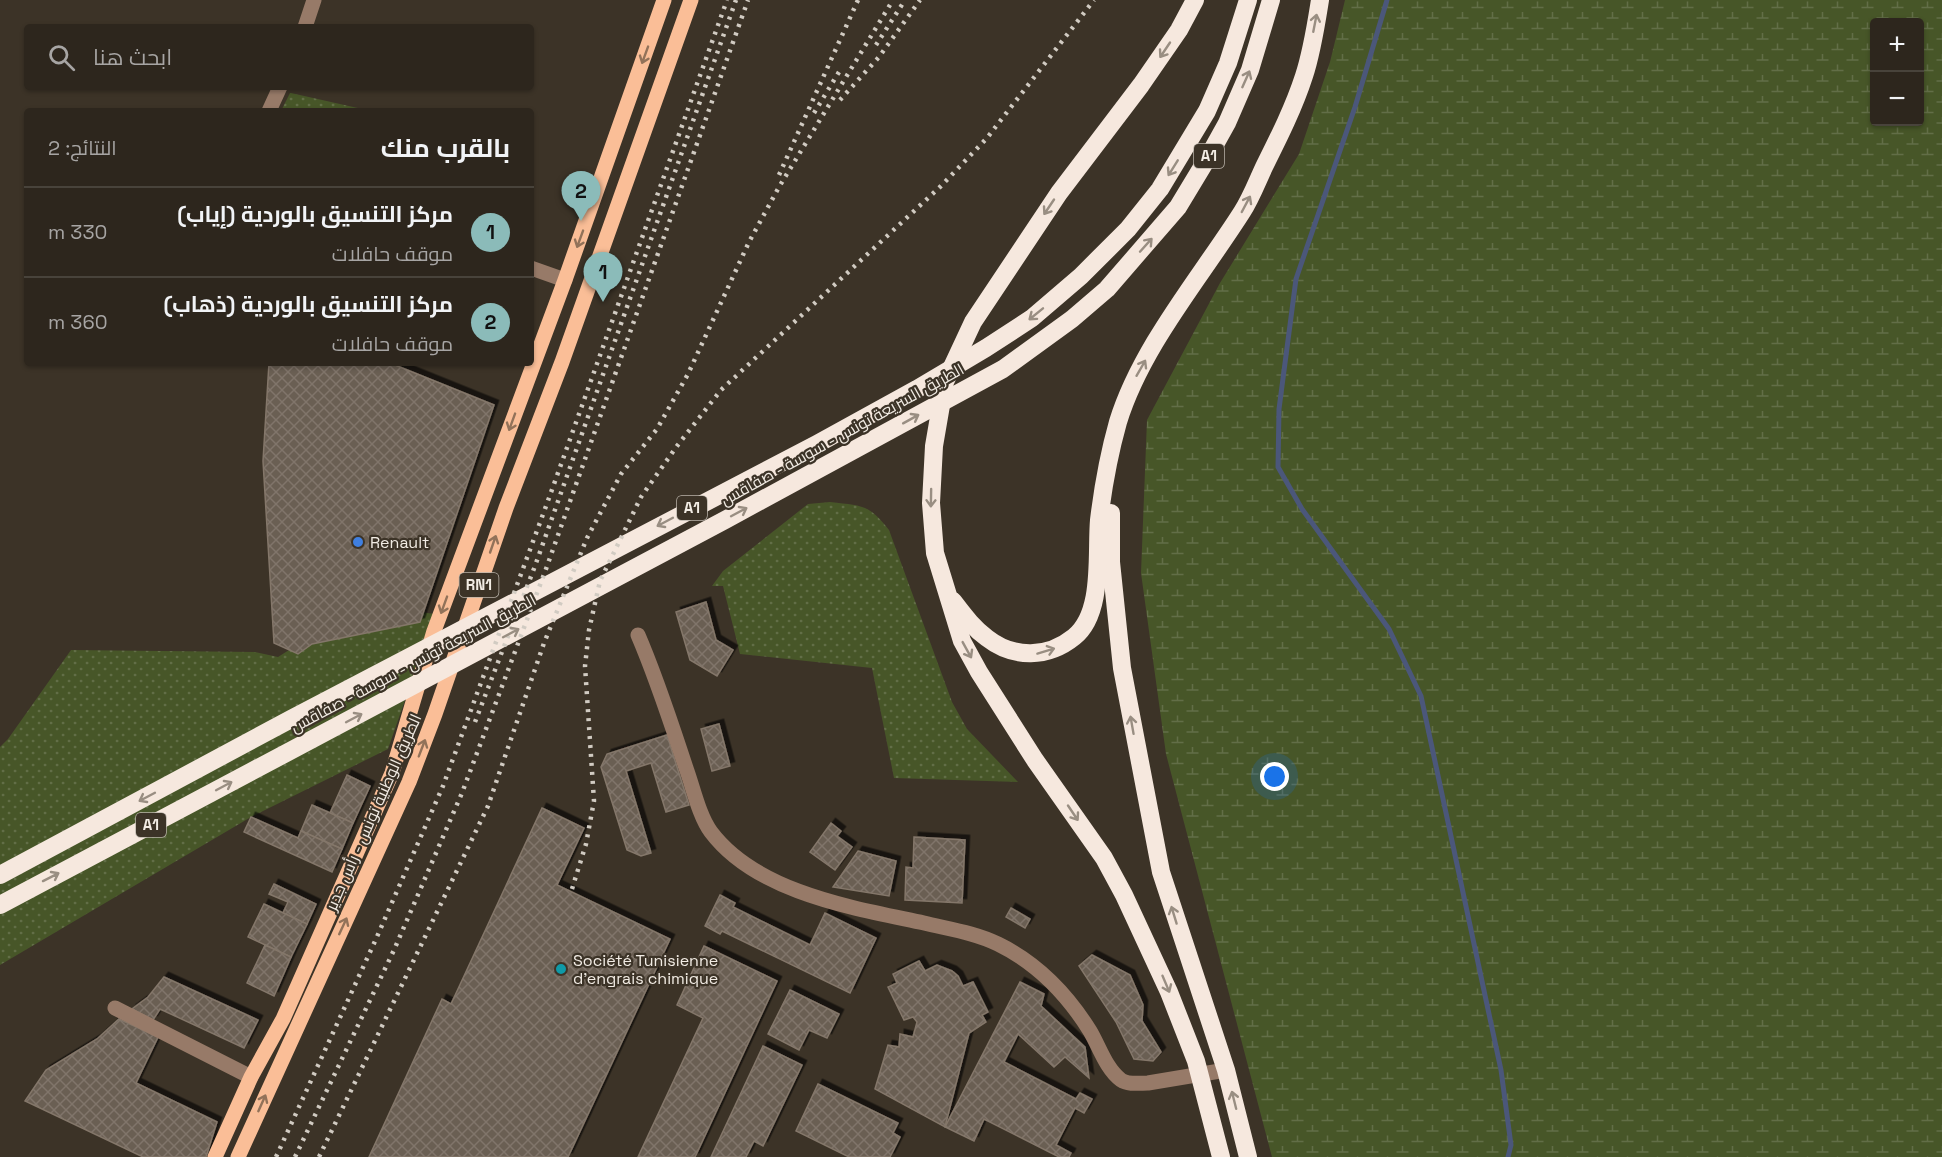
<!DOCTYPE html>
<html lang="ar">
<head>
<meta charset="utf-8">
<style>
  :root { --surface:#2d261d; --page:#39322a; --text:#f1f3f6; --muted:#a7a5a4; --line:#48433b; --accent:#8bbbb9 }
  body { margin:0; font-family:"Space Grotesk",Cairo,sans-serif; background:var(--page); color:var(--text); direction:rtl }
  .controls { position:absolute; right:18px; top:18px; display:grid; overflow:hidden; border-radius:6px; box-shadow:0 2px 4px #0004 }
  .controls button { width:54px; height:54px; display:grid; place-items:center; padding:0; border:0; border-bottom:2px solid var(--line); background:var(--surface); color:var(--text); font:30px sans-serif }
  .you { position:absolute; left:1275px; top:777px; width:21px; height:21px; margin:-15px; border:4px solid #fff; border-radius:50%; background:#1a73e8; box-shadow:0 0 0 9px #1a73e833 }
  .badge { display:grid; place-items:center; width:39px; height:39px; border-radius:50%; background:var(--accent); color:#111; font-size:20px; font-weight:700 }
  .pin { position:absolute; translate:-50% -50px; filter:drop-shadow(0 2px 3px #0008) }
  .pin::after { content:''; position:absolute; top:32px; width:21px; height:18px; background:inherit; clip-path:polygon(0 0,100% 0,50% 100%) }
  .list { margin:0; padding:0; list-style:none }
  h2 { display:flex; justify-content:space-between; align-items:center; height:78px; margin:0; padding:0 24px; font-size:26px }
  h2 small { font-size:20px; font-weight:400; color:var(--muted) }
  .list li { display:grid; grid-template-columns:39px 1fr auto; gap:18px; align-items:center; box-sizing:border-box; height:90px; padding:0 24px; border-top:2px solid var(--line) }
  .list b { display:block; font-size:22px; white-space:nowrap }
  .list p { margin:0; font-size:20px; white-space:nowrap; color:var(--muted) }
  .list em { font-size:20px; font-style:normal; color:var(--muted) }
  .icon { flex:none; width:33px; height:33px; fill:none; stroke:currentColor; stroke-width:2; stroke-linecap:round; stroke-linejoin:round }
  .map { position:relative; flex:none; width:1942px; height:1157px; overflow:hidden; direction:ltr }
  .search { position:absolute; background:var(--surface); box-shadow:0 2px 4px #0004; left:24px; top:24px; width:510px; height:66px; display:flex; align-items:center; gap:15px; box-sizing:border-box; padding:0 21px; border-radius:6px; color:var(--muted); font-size:22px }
  .panel { position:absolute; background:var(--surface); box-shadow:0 2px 4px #0004; left:24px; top:108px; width:510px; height:258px; border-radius:6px; direction:rtl }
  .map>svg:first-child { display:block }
  .green { fill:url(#green-dots) }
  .wetland { fill:url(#wetland-marsh); fill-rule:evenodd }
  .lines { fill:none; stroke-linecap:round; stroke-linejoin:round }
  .stream { stroke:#4b577a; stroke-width:5 }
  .building { fill:url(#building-cross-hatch); stroke:#84776a; stroke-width:1.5; filter:url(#shadow) }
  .minor { stroke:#977a68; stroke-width:15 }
  .major { stroke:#fabe97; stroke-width:15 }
  .highway { stroke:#f6e8de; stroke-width:18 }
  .rail { stroke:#d1cbc2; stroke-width:4.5; stroke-dasharray:3 6; stroke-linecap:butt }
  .oneway { stroke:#998e82 }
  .oneway2 { stroke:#927259 }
  .shop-dot { fill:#3f7fe0; stroke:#3c3327; stroke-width:2 }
  .culture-dot { fill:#0f9aa8; stroke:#3c3327; stroke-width:2 }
  .labels { text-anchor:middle; stroke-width:4.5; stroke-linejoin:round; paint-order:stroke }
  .shield { fill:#3c3327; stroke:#bbb4ab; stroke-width:1.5 }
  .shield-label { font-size:15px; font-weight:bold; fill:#f2ece4 }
  .street-label { font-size:16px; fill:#f2ece4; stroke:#3c3327 }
  .poi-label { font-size:16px; fill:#f2ece4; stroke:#3c3327; text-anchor:start }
</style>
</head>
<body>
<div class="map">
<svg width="1942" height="1157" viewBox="0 0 1942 1157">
  <defs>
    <pattern id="green-dots" width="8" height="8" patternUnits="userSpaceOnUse" patternTransform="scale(1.5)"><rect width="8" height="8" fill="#475628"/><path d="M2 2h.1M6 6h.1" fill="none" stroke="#626e47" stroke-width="1.8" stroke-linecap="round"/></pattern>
    <pattern id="wetland-marsh" width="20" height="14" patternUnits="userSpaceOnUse" patternTransform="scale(1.5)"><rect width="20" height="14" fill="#475628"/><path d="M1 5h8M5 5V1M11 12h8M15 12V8" fill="none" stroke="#626e47"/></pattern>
    <pattern id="building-cross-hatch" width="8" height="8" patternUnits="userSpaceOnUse" patternTransform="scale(1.5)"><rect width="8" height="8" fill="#6a5e52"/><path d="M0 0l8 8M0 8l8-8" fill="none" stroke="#80756b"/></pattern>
    <filter id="shadow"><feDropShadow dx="4.5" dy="-4.5" stdDeviation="0" flood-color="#0009"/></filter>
  </defs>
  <rect width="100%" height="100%" fill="#3c3327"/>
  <g class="green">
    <polygon points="290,93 291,93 371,111 281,111"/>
    <path d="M830 502C861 506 868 503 889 530L952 702 967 729 1018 782 894 778 872 668 740 654 723 586H712L723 571 808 504Z"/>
    <polygon points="382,607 435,614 388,749 251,817 0,965 0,747 8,739 71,650 255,652 278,657 297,645"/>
  </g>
  <path class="wetland" d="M1345 0H1942V1157H1272L1166 754 1141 573 1147 420 1220 283 1299 154 1330 62ZM1874 22H1920V122H1874Z"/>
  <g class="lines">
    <polyline class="stream" points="1387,0 1355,107 1296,279 1279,409 1278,467 1302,509 1389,629 1421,696 1501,1070 1511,1145 1508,1157"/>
  </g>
  <g class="building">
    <polygon points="269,363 390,363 494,405 420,622 312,644 298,654 274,643 263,461"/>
    <polygon points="706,602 716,640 733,650 717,676 690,660 676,612"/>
    <polygon points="719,724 730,766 712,771 701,729"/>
    <polygon points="667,735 689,805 666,812 651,763 626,771 651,853 641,856 627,850 601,767 607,754"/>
    <polygon points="347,775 370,786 353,823 330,813"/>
    <polygon points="312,805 353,823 342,849 301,831"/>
    <polygon points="542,808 584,828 557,885 670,939 568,1157 369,1157 442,999 451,1004"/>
    <polygon points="251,817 298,838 301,831 342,849 332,872 244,832"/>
    <polygon points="831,823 841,831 837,836 852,847 835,870 810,852"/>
    <polygon points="914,837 965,840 962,903 905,900 906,867 913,868"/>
    <polygon points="858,851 896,861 889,896 833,887"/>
    <polygon points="274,884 316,904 307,924 283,913 288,902 269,894"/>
    <polygon points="720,895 735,903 733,907 810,945 825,913 876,938 850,993 722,931 720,934 705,926"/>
    <polygon points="264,904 307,924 291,957 248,937"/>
    <polygon points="1011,908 1030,919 1025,928 1006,917"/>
    <polygon points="265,945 291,957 274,996 247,983"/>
    <polygon points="704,946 777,981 695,1157 638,1157 703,1018 677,1005"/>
    <polygon points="1092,955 1130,975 1143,1005 1142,1021 1161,1052 1153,1061 1134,1059 1116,1022 1079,966"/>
    <polygon points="919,961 925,971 937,965 952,971 958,976 963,986 973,982 988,1012 982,1015 986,1022 969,1033 945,1127 875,1089 888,1045 899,1047 900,1034 913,1037 917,1022 913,1017 904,1020 888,987 897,983 893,974"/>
    <polygon points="164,977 258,1020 244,1048 160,1009 153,1020 132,1009 148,997"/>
    <polygon points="1020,982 1044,994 1041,1006 1085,1047 1089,1078 1065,1057 1054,1067 1018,1034 1004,1062 1076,1099 1080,1093 1092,1099 1084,1113 1075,1108 1056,1145 1071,1153 1069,1157 1059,1157 984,1119 974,1141 945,1127"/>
    <polygon points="790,990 839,1014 827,1038 809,1030 799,1050 768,1034"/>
    <polygon points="119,1019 158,1037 136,1083 217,1122 206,1157 143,1157 25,1101 46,1070 97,1039"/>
    <polygon points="763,1046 802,1065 763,1146 754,1141 746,1157 711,1157"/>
    <polygon points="818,1084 898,1123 893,1133 900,1137 890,1157 849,1157 796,1131"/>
  </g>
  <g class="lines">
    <g class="minor">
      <polyline points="305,27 314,0"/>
      <polyline points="269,111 280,87"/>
      <polyline points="531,268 565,280"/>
      <path d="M638 635C657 679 671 723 686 768 693 787 699 816 711 832 757 893 854 908 924 923 949 929 976 933 998 944 1037 963 1067 994 1090 1031 1099 1046 1106 1069 1121 1080 1128 1085 1140 1083 1148 1083L1226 1070"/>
      <polyline points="115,1008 251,1077"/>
    </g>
    <g class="major">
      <polyline points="215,1157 251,1077 283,1019 392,773 434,631 565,280 664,0"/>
      <polyline points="238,1157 409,782 435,714 506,508 562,362 691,0"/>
    </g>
    <g class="highway">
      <polyline points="1195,0 1179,30 1141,85 1059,193 973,322 945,382 934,446 931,503 935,553 962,641 979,672 1035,760 1104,858 1124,895 1169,992 1196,1061 1221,1157"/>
      <polyline points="1111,513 1111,562 1122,668 1161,872 1226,1070 1248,1157"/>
      <path d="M953 601C963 614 973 628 987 638 1014 659 1048 658 1074 637 1104 613 1096 554 1099 520 1103 487 1109 454 1118 422 1141 347 1200 278 1242 212 1251 198 1257 182 1264 167 1279 137 1294 107 1304 76 1312 52 1316 25 1320 0"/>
      <polyline points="0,875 291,719 817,444 917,389 986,348 1032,318 1081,276 1128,229 1160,189 1207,111 1228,63 1248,0"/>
      <polyline points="0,905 725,520 1003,369 1072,319 1107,289 1178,207 1207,159 1227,123 1250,70 1271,0"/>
    </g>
    <g class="rail">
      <polyline points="876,45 905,0"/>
      <polyline points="840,100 879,57 920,0"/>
      <polyline points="814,113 842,67"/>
      <polyline points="779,175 858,0"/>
      <polyline points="475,722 535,566 736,0"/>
      <polyline points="572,889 586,844 594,801 585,666 589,630 600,581 641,497 677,446 721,390 941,186 987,138 1094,0"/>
      <polyline points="276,1157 376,939 443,786 549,498 727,0"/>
      <polyline points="295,1157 394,950 462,793 546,569 748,0"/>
      <polyline points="319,1157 488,806 544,643 587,538 621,474 657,429 688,374 749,242 779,187 893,0"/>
    </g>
  </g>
  <defs><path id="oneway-shaft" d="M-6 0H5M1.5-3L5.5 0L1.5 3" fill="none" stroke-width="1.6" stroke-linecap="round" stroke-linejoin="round" transform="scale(1.5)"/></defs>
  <g class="oneway">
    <use href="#oneway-shaft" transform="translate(1315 23) rotate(-79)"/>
    <use href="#oneway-shaft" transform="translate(1165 50) rotate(124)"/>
    <use href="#oneway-shaft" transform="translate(1246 79) rotate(-66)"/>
    <use href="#oneway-shaft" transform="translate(1173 168) rotate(122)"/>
    <use href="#oneway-shaft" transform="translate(1246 204) rotate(-62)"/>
    <use href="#oneway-shaft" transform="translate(1049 207) rotate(124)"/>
    <use href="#oneway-shaft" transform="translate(1146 245) rotate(-48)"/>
    <use href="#oneway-shaft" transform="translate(1036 314) rotate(141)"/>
    <use href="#oneway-shaft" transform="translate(1141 368) rotate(-60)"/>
    <use href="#oneway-shaft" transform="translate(911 419) rotate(-29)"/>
    <use href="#oneway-shaft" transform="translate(931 498) rotate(91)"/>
    <use href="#oneway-shaft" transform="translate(739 512) rotate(-28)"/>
    <use href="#oneway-shaft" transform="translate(665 522) rotate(152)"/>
    <use href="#oneway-shaft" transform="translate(511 633) rotate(-28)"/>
    <use href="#oneway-shaft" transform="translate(967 650) rotate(61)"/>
    <use href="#oneway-shaft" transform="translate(1046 651) rotate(-17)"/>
    <use href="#oneway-shaft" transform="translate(354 718) rotate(-28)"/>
    <use href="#oneway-shaft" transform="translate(1132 725) rotate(-100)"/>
    <use href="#oneway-shaft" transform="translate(224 786) rotate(-28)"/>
    <use href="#oneway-shaft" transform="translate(147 797) rotate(152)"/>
    <use href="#oneway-shaft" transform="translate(1073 813) rotate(56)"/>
    <use href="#oneway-shaft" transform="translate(51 877) rotate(-27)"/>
    <use href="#oneway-shaft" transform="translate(1174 915) rotate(-107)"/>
    <use href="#oneway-shaft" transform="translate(1166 984) rotate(67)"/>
    <use href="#oneway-shaft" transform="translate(1234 1100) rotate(-104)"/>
  </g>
  <g class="oneway2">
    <use href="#oneway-shaft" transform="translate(645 55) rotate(110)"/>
    <use href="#oneway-shaft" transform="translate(580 239) rotate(110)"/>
    <use href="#oneway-shaft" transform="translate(512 422) rotate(110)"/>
    <use href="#oneway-shaft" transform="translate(493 544) rotate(-71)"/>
    <use href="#oneway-shaft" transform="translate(444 605) rotate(110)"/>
    <use href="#oneway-shaft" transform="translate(422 748) rotate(-69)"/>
    <use href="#oneway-shaft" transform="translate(343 926) rotate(-65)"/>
    <use href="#oneway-shaft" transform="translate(262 1103) rotate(-66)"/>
  </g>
  <circle class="shop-dot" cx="358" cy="542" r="6"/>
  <circle class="culture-dot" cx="561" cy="969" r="6"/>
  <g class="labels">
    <g class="shield">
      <rect x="1194" y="144" width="30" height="24" rx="4.5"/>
      <rect x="677" y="496" width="30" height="24" rx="4.5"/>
      <rect x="459.5" y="573" width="39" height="24" rx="4.5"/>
      <rect x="136" y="813" width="30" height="24" rx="4.5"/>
    </g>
    <g class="shield-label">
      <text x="1209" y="161">A1</text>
      <text x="692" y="513">A1</text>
      <text x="479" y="590">RN1</text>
      <text x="151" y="830">A1</text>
    </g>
    <g class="street-label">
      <text transform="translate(842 434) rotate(-29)" y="6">الطريق السريعة تونس - سوسة - صفاقس</text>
      <text transform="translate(413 663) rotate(-28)" y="6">الطريق السريعة تونس - سوسة - صفاقس</text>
      <text transform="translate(373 812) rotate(-66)" y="6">الطريق الوطنية تونس - رأس جدير</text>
    </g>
    <g class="poi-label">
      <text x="370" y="548">Renault</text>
      <text x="573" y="966">Société Tunisienne<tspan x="573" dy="18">d'engrais chimique</tspan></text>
    </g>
  </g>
</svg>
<div class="controls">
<button>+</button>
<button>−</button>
</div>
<div class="you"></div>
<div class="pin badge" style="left:603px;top:302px">1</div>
<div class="pin badge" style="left:581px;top:221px">2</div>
<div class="search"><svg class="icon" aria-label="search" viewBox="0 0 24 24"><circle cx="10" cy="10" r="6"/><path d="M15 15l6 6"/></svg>ابحث هنا</div>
<section class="panel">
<h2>بالقرب منك<small>النتائج: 2</small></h2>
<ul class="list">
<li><span class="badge">1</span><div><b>مركز التنسيق بالوردية (إياب)</b><p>موقف حافلات</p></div><em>330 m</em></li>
<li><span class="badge">2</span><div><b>مركز التنسيق بالوردية (ذهاب)</b><p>موقف حافلات</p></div><em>360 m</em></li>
</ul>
</section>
</div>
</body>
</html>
